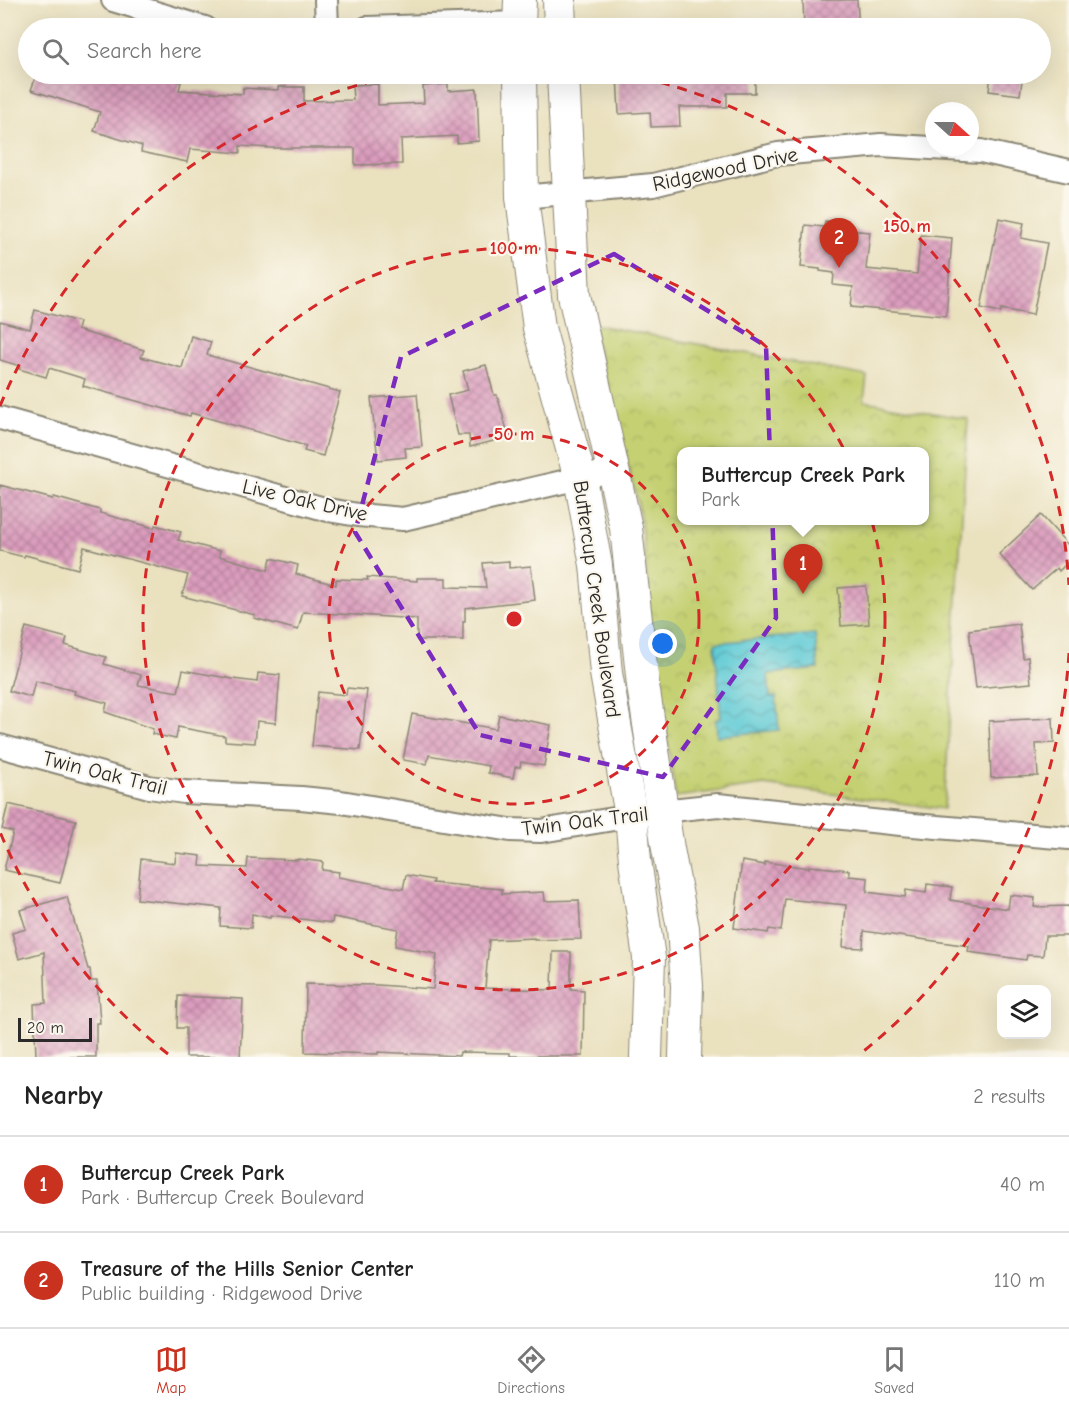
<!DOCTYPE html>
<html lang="en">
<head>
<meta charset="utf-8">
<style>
  :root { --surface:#fff; --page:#f2f2f2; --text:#222; --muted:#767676; --line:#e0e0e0; --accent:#c8321e }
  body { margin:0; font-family:"Comic Neue",sans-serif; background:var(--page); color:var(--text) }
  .controls { position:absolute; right:18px; bottom:18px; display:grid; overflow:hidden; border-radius:12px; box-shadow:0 6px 24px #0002 }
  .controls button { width:54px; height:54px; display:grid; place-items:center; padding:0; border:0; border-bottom:2px solid var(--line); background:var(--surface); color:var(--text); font:30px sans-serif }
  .compass { position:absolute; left:925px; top:102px; width:54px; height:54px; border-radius:50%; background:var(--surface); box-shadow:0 6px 24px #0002; rotate:111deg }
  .scale { position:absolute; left:18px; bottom:15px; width:74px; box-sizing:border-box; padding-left:6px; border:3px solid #2b2b2b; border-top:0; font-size:16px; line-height:21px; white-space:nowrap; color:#2b2b2b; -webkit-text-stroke:4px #fbf7ec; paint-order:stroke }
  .you { position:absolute; left:663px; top:644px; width:21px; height:21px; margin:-15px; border:4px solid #fff; border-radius:50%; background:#1a73e8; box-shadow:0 0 0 9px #1a73e833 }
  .badge { display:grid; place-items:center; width:39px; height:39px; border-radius:50%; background:var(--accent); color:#fff; font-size:20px; font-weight:700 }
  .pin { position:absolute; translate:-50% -50px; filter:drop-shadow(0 2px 3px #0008) }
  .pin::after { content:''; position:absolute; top:32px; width:21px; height:18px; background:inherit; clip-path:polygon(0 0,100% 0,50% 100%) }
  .popup { position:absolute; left:677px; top:447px; width:252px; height:78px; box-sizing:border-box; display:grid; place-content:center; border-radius:12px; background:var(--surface); filter:drop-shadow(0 2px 4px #0005); font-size:20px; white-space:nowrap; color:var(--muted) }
  .popup b { font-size:22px; color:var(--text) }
  .popup::after { content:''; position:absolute; left:50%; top:100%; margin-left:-12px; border:12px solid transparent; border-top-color:var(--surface) }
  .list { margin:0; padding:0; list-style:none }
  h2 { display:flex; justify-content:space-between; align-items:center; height:78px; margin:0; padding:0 24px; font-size:26px }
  h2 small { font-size:20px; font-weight:400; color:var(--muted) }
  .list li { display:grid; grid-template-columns:39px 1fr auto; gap:18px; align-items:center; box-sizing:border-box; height:96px; padding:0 24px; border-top:2px solid var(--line) }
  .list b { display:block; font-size:22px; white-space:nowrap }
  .list p { margin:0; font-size:20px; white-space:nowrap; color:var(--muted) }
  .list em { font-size:20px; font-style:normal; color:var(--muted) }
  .icon { flex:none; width:33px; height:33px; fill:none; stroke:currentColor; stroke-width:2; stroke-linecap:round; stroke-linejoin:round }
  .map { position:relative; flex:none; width:1069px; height:1057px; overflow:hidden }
  .search { position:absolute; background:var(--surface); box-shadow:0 6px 24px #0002; left:18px; right:18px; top:18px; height:66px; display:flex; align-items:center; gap:15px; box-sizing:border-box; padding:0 21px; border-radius:33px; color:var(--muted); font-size:22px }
  .sheet { height:270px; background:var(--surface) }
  nav { display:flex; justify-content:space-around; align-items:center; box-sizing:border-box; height:84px; border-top:2px solid var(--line); background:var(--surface); font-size:16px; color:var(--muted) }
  nav a { display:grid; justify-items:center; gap:3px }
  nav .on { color:var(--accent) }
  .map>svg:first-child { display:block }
  .park { fill:url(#park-crowns); stroke:#787e4e; stroke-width:1.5; fill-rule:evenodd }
  .water { fill:url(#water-waves); stroke:#447a80; stroke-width:1.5 }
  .building { fill:url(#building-cross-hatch) }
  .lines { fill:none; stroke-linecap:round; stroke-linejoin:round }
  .street-casing { stroke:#8a8675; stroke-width:26 }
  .secondary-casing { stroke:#8a8675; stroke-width:34 }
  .street { stroke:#fff; stroke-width:22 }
  .secondary { stroke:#fff; stroke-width:32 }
  .marked { fill:none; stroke:#7b2cbf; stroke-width:4.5; stroke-dasharray:12 8; stroke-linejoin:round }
  .ring { fill:none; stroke:#d62828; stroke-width:3; stroke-dasharray:10 8 }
  .labels { text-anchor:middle; stroke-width:4.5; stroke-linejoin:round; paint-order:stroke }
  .street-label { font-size:21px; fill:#2b2b2b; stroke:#fbf7ec }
  .centre { fill:#d62828; stroke:#fbf7ec; stroke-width:3 }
  .ring-label { font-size:18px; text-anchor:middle; font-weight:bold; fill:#d62828; stroke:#fbf7ec; stroke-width:4.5; stroke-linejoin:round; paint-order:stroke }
</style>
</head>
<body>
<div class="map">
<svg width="1069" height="1057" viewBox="0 0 1069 1057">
  <defs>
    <pattern id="park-crowns" width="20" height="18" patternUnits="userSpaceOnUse" patternTransform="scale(1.5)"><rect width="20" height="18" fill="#c4d072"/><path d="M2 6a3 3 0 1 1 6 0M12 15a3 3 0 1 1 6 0" fill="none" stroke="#a9b363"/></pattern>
    <pattern id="water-waves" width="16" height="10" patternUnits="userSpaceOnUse" patternTransform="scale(1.5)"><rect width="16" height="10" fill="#5dcad5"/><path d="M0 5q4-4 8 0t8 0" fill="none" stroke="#4da4ad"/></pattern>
    <pattern id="building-cross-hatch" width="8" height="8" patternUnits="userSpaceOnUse" patternTransform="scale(1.5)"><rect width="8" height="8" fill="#db9cbd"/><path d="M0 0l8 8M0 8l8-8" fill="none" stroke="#b27f9a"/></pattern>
  </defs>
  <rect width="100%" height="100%" fill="#fbf7ec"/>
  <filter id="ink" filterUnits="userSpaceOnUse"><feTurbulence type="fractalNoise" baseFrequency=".0167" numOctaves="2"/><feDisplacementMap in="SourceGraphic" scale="12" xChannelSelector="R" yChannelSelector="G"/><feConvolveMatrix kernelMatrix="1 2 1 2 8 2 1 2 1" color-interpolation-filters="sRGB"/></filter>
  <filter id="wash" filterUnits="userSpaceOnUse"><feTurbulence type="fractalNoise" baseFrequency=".008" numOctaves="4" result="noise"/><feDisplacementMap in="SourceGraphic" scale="24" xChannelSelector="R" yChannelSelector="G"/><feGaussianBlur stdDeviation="1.35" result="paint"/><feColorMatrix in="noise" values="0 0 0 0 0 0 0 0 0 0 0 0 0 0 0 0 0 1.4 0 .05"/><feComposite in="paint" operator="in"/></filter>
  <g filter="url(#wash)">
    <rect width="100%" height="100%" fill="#eae1bf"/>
    <path class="park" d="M591 324 867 376 864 401 968 419 944 809 764 785 676 797 651 632 645 555 638 503ZM682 452H924V520H682Z"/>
    <polygon class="water" points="815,634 818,669 768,674 770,697 776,697 779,730 717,736 716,719 721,719 715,643"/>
    <g id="blocks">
      <g class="building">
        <polygon points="803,0 857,0 859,28 804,28"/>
        <polygon points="37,74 142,74 181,82 179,90 243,94 243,88 278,90 278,87 304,87 304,101 353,100 352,85 378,84 378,105 424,103 423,86 448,84 448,91 477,89 479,141 457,143 457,136 401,139 402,164 355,165 355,148 270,148 240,146 240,153 190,149 187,162 141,152 142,146 94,131 100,112 31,90"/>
        <polygon points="617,74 755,74 755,93 727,93 727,107 679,107 680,126 651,127 650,112 619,114"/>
        <polygon points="991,74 1023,74 1020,95 989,91"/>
        <polygon points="999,218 1024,223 1021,238 1047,243 1033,315 1001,309 1001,312 981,308"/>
        <polygon points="825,221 848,223 848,230 870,232 866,269 917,274 921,235 952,238 946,316 851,307 853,287 833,285 834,273 820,271 820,269 801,267 805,225 824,227"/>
        <polygon points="35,310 79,322 77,330 144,350 141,357 182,368 191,336 211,342 207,355 340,392 323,456 304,451 306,446 191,413 190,416 83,386 85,379 49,368 46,377 19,369 20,366 0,360 0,321 30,329"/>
        <polygon points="486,365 494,395 497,395 509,437 470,447 469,435 458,435 448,395 468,390 463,371"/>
        <polygon points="417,394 422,447 405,448 406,457 378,460 371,398"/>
        <polygon points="0,485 53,499 54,497 100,510 100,513 154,528 155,525 181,532 178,540 220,551 219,556 268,570 271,558 298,565 296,574 336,585 336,579 368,580 367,577 417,581 417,578 446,578 446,587 486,588 483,563 509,561 509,568 531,566 535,600 465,608 465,621 463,621 463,640 417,640 417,619 373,616 303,612 298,630 254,618 255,615 182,596 188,575 84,547 78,569 25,555 24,557 0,551"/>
        <polygon points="1041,515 1069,546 1069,561 1059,571 1057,568 1032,590 999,554"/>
        <polygon points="866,586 869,624 841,626 838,588"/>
        <polygon points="1019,624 1023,658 1028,657 1031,683 976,688 969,630"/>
        <polygon points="26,627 67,638 65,645 106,657 104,664 141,675 138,685 178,692 183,670 233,679 257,682 258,673 280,675 276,723 257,721 255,743 225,741 225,736 178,727 176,739 152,734 153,729 105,712 107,703 74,694 75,691 35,681 31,697 9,691"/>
        <polygon points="347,688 367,690 360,750 312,746 318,692 346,695"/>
        <polygon points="412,714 496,729 499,715 551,725 544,766 521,762 520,767 515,767 513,778 488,773 489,766 429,755 427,764 403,760"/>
        <polygon points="1053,718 1054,743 1036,744 1038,776 991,778 989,721"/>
        <polygon points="8,804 76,820 60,883 4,870 13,832 2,829"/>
        <polygon points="176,853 201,856 200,866 247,868 248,858 298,860 298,859 323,862 322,870 339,872 338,877 403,889 406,875 433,880 432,883 502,889 502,894 544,892 545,901 579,900 581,939 534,940 534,938 489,940 485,988 552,990 553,952 571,952 571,989 584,990 583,1056 510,1056 510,1053 460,1052 459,1056 378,1052 378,1054 305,1052 306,984 378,985 433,989 437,954 395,946 398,929 333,917 332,923 270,915 270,918 252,914 251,928 220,926 221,908 137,899 141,859 175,863"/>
        <polygon points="742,861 765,865 765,862 809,868 809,866 849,870 849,876 868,878 867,892 905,897 906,890 926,893 927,884 952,887 950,900 1008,909 1010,895 1035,898 1034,907 1069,906 1069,936 1045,936 1043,956 1027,955 1026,960 968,952 969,946 864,931 863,948 843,947 846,905 785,899 781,931 769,929 768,933 734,928"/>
        <polygon points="67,897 88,969 90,969 91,981 97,981 100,1023 96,1023 96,1057 36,1057 34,1004 46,1003 44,952 19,959 12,933 26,929 20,910"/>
        <polygon points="178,996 243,999 240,1057 186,1057 186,1028 177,1028"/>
      </g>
    </g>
  </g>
  <g filter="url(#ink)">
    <use href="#blocks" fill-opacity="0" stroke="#8a8675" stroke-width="1.5"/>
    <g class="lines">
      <defs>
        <g id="street">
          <polyline points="113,0 205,28"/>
          <polyline points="326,0 327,28"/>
          <polyline points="367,28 519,23"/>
          <polyline points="522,197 653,185 778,154 881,145 981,151 1069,171"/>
          <polyline points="0,418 328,510 358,515 403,519 614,470"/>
          <polyline points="0,746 149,787 184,792 301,798 341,802 510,830 541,831 662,811 718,805 901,824 1069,838"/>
        </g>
        <g id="secondary">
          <polyline points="559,0 560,28"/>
          <polyline points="519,28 520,0"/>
          <polyline points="520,74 522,197 539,328 580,478 596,565 606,673 631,816 635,860 649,958 646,1057"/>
          <polyline points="563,74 574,295 626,528 643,685 668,849 683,928 687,986 685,1057"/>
        </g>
      </defs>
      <use href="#street" class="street-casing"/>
      <use href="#secondary" class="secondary-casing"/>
      <use href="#street" class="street"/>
      <use href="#secondary" class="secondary"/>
    </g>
  </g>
  <path class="marked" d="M614 254 766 346 776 618 663 777 480 735 355 532 401 357Z"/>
  <g class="ring">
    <circle cx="514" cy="619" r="185"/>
    <circle cx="514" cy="619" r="371"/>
    <path d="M1069 653A556 556 0 0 1 860 1054M168 1054A556 556 0 0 1 0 832M0 406A556 556 0 0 1 403 74M625 74A556 556 0 0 1 1069 585"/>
  </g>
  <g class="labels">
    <g class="street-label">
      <text transform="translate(725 169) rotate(-12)" y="7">Ridgewood Drive</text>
      <text transform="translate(305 500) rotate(13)" y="7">Live Oak Drive</text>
      <text transform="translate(597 599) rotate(82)" y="7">Buttercup Creek Boulevard</text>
      <text transform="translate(105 773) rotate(14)" y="7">Twin Oak Trail</text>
      <text transform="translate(585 821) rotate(-7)" y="7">Twin Oak Trail</text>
    </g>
  </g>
  <circle cx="514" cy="619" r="9" class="centre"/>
  <g class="ring-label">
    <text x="907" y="232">150 m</text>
    <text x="514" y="254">100 m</text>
    <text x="514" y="440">50 m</text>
  </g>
</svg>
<div class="controls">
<button><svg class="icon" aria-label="layers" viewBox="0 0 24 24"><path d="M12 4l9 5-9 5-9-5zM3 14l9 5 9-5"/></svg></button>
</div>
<svg class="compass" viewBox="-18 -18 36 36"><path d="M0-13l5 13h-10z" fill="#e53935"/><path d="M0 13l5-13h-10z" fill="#767676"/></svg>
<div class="scale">20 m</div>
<div class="you"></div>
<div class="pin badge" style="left:803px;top:594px">1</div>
<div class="popup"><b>Buttercup Creek Park</b>Park</div>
<div class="pin badge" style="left:839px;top:268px">2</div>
<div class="search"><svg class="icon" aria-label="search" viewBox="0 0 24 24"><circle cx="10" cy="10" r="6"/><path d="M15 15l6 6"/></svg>Search here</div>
</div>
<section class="sheet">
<h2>Nearby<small>2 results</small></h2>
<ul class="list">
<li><span class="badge">1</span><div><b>Buttercup Creek Park</b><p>Park · Buttercup Creek Boulevard</p></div><em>40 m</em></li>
<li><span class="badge">2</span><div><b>Treasure of the Hills Senior Center</b><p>Public building · Ridgewood Drive</p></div><em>110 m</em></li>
</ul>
</section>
<nav>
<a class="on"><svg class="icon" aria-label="map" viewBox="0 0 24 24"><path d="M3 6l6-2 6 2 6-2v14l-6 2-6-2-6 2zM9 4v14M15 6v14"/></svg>Map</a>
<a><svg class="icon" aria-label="directions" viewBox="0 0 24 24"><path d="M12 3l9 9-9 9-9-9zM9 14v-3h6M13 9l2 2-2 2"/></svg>Directions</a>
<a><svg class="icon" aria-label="saved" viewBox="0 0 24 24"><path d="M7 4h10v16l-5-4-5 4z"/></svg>Saved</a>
</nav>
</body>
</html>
